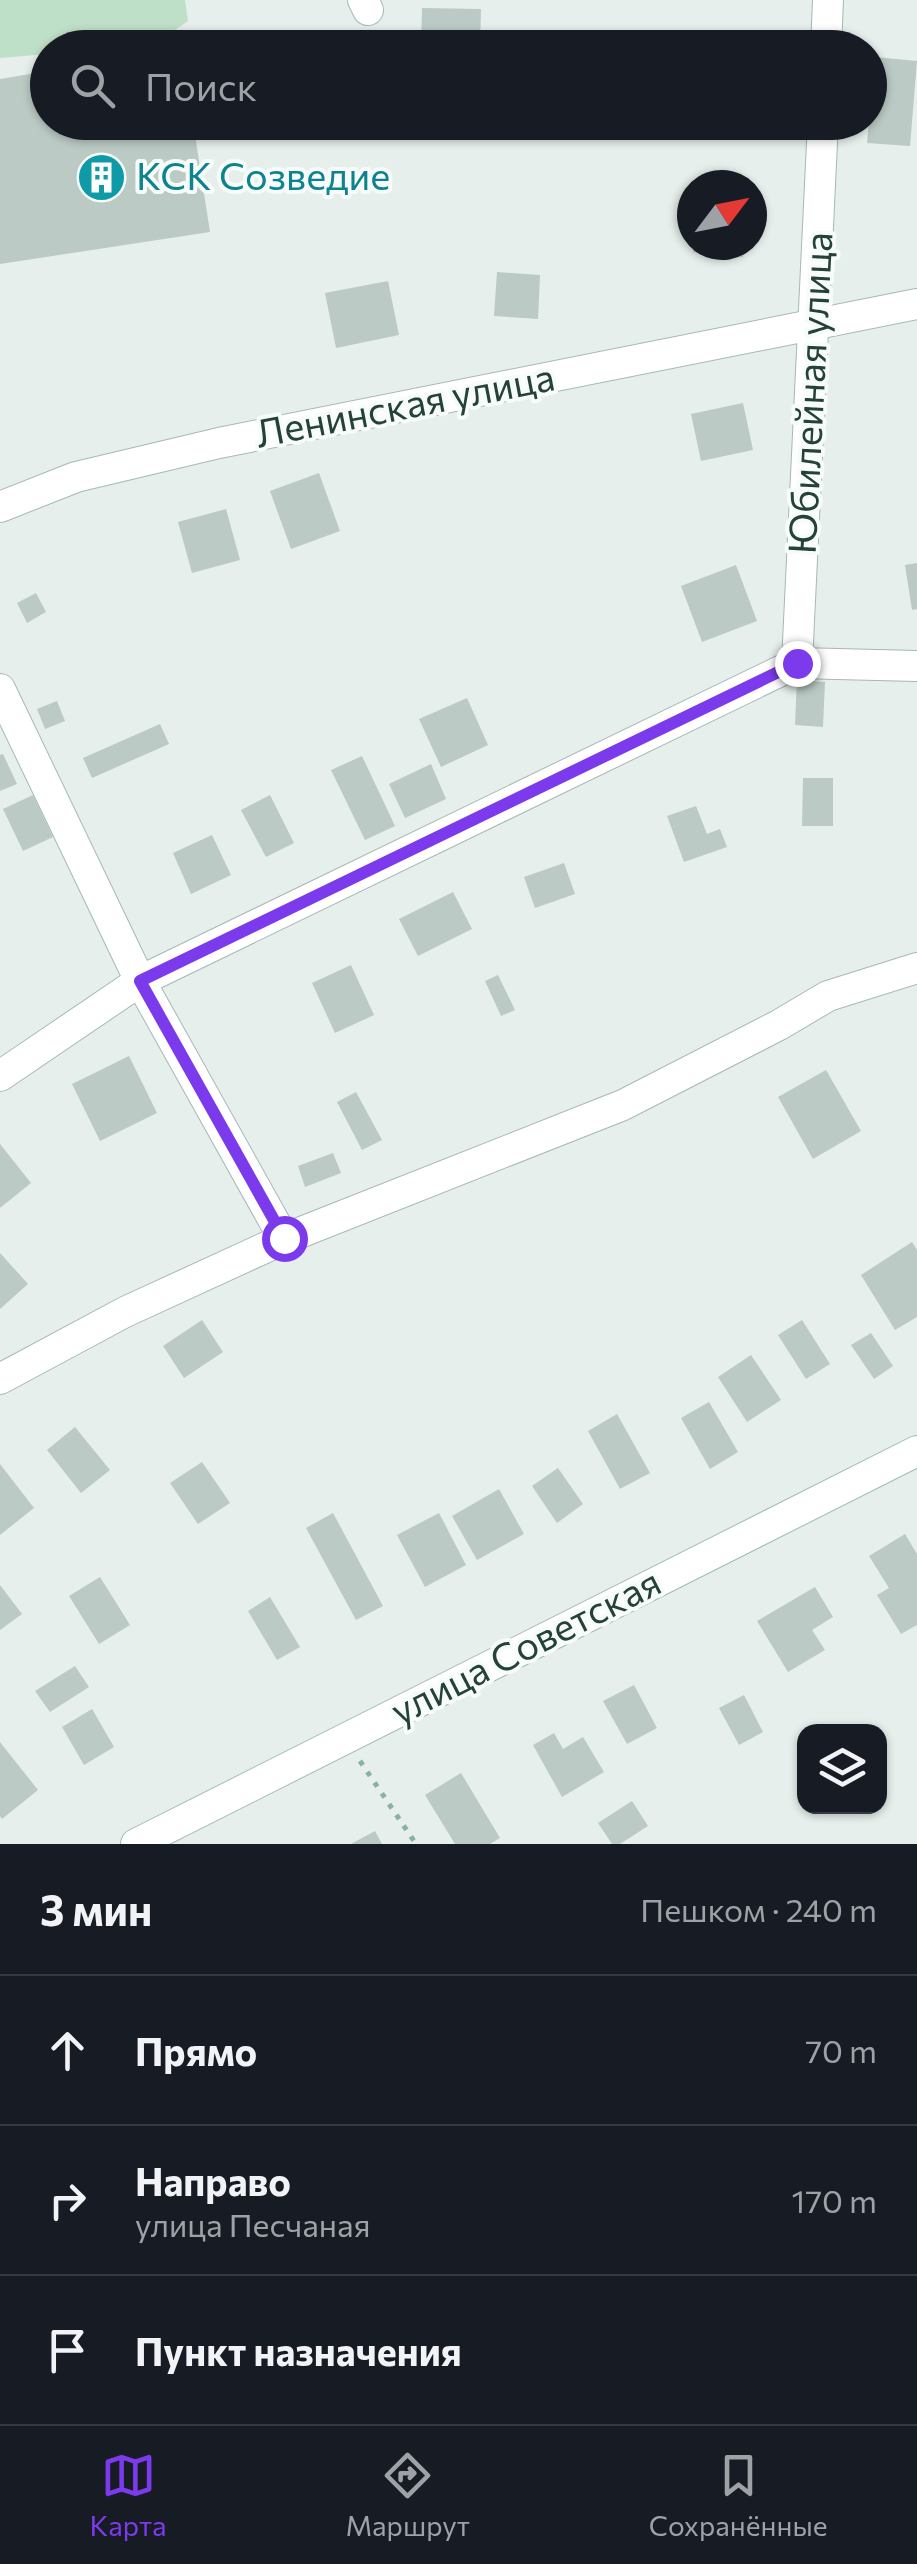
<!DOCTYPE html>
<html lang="ru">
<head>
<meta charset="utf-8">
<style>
  :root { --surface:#171b24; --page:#242831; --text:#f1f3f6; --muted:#9ea1a6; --line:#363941; --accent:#7c3aed }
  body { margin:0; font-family:Commissioner,sans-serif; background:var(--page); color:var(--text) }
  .controls { position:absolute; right:30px; bottom:30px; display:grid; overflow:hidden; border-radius:20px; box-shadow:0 2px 8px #0004 }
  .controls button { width:90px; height:90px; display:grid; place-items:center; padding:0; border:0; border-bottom:2px solid var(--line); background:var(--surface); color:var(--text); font:50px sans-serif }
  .compass { position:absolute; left:677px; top:170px; width:90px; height:90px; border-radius:50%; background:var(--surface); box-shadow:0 2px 8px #0004; rotate:58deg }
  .stop { position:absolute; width:30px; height:30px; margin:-22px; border:8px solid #7c3aed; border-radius:50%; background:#fff }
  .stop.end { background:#7c3aed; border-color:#fff; box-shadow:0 2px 10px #0008 }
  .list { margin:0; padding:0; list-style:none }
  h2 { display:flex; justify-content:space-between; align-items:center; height:130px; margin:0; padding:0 40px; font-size:42px }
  h2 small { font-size:32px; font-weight:400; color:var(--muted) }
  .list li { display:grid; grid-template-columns:65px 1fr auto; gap:30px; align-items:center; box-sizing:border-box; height:150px; padding:0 40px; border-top:2px solid var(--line) }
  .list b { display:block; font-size:38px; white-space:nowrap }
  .list p { margin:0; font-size:32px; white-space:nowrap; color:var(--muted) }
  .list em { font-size:32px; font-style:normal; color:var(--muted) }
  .icon { flex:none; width:55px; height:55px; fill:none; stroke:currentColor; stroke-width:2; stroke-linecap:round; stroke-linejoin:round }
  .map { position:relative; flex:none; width:917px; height:1844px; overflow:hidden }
  .search { position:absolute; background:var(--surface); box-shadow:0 2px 8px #0004; left:30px; right:30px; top:30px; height:110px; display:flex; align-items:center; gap:25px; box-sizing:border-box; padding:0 35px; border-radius:55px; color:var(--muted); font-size:38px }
  .sheet { height:580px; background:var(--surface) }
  nav { display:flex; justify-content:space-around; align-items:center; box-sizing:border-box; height:140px; border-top:2px solid var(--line); background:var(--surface); font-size:28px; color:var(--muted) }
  nav a { display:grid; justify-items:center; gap:5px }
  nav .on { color:var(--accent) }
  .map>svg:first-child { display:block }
  .green { fill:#bfe0c8 }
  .building { fill:#bbcac4 }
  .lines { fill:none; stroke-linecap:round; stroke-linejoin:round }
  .street-casing { stroke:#a8b8b2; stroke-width:32 }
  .secondary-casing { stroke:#a4bbb3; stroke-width:32 }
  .path { stroke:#86b3a5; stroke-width:5; stroke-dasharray:5 8; stroke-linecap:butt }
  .street { stroke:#fff; stroke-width:30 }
  .secondary { stroke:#fff; stroke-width:30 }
  .route { stroke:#7c3aed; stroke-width:12 }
  .labels { text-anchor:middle; stroke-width:8; stroke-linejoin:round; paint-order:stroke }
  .culture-label { font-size:38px; fill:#0d838f; stroke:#f7fbf9; text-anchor:start }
  .street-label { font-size:38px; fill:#24423a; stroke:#f7fbf9 }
</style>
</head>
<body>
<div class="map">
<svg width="917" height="1844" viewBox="0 0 917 1844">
  <rect width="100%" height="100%" fill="#e6efeb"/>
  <polygon class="green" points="0,0 185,0 188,21 156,43 107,48 48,48 47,54 0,58"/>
  <g class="building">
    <polygon points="422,8 481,9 480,48 421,48"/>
    <polygon points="875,57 917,61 910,146 867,143"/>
    <polygon points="48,71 48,122 193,122 210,232 0,264 0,79"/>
    <polygon points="693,122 751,122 750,135 693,129"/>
    <polygon points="693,245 744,245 743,257 693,252"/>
    <polygon points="497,272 540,275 538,319 494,316"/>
    <polygon points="388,281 399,335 336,348 325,293"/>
    <polygon points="743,403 753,450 701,461 691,414"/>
    <polygon points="319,473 340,531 291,549 270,491"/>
    <polygon points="226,509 240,560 192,573 178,522"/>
    <polygon points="917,563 917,609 912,610 905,565"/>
    <polygon points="736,565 757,621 702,642 681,586"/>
    <polygon points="36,593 46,612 27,623 17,603"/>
    <polygon points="797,680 825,682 823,727 795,725"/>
    <polygon points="467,698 488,745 441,767 419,719"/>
    <polygon points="57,701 65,721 45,729 37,709"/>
    <polygon points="160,724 169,744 92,778 83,758"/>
    <polygon points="3,754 17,784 0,791 0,755"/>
    <polygon points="362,756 395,826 365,840 331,770"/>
    <polygon points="431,764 446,799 405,818 389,784"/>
    <polygon points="803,778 833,778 833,826 802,826"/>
    <polygon points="33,795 53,837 23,851 3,809"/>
    <polygon points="270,795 294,843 266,857 241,810"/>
    <polygon points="696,806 707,834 720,829 727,847 684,862 667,816"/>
    <polygon points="212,835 231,875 191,894 173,853"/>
    <polygon points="564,863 575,894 535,908 524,877"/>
    <polygon points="453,892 472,929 418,956 399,919"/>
    <polygon points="351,965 374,1015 335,1033 312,983"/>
    <polygon points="498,975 515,1010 501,1016 485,981"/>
    <polygon points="129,1056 157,1113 100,1141 72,1084"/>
    <polygon points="826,1070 861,1131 813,1159 778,1097"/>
    <polygon points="356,1092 382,1140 362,1150 337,1102"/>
    <polygon points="0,1144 31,1183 0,1208"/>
    <polygon points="333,1153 341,1173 305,1187 298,1166"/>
    <polygon points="912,1242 917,1250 917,1317 895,1330 861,1275"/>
    <polygon points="0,1253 28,1284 0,1309"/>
    <polygon points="202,1320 223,1352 184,1378 163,1346"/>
    <polygon points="802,1320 830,1364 806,1379 778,1335"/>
    <polygon points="871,1333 893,1366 874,1379 851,1345"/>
    <polygon points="751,1355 781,1400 747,1422 718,1377"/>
    <polygon points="709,1402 738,1452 710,1469 681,1418"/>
    <polygon points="617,1414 650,1473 620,1489 588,1431"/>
    <polygon points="75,1427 110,1470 81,1493 47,1450"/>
    <polygon points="202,1462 230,1503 198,1524 170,1483"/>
    <polygon points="0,1464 34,1508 0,1535"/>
    <polygon points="558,1468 583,1504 557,1523 532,1486"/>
    <polygon points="499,1489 524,1534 477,1560 452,1516"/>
    <polygon points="333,1513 383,1606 356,1620 306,1528"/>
    <polygon points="439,1513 466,1565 425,1587 397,1535"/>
    <polygon points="905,1534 917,1554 917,1625 901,1634 877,1595 889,1588 869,1556"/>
    <polygon points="100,1577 130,1625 99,1644 69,1596"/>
    <polygon points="0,1585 22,1614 0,1630"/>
    <polygon points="815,1587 833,1617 812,1630 825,1650 788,1672 757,1621"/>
    <polygon points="270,1597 300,1647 277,1660 248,1611"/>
    <polygon points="75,1666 89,1687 50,1712 35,1691"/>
    <polygon points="634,1685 657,1728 627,1744 603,1701"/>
    <polygon points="744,1695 763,1732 739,1745 719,1708"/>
    <polygon points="92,1709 114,1747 84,1765 62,1727"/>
    <polygon points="554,1733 563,1749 583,1737 604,1772 562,1797 533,1745"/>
    <polygon points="0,1742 38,1790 2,1819 0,1816"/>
    <polygon points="461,1773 500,1838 490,1844 455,1844 425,1795"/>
    <polygon points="632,1801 648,1826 620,1844 612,1844 598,1823"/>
    <polygon points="375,1831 382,1844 351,1844"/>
  </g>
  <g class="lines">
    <defs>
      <g id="street">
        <polyline points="363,0 368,10"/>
        <polyline points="826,48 828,0"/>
        <polyline points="0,507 76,477 219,443 917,304"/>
        <polyline points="797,663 823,122"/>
        <polyline points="0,689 140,981 284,1239 623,1105 779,1025 828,996 917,968"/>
        <polyline points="0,1076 140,981 797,663 917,666"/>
        <polyline points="0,1379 125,1312 284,1239"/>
      </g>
      <polyline id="secondary" points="136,1844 917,1451"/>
    </defs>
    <use href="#street" class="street-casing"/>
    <use href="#secondary" class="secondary-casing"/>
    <polyline class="path" points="360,1761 416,1844"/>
    <use href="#street" class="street"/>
    <use href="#secondary" class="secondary"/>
  </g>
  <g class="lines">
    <polyline class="route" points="284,1238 140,981 797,663"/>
  </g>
  <defs>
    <symbol id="building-disc" viewBox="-11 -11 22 22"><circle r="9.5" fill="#0f9aa8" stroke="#f7fbf9"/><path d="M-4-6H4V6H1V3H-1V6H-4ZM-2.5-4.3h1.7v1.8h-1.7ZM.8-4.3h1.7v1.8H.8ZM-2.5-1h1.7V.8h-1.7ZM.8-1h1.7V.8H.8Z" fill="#fff"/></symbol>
  </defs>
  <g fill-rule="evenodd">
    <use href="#building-disc" x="74" y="150" width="55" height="55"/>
  </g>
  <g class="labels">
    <g class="culture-label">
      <text x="136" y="190">КСК Созведие</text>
    </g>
    <g class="street-label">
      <text transform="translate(811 393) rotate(-87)" y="13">Юбилейная улица</text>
      <text transform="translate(405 406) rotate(-11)" y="13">Ленинская улица</text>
      <text transform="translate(526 1647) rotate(-27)" y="13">улица Советская</text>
    </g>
  </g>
</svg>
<div class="controls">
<button><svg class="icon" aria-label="layers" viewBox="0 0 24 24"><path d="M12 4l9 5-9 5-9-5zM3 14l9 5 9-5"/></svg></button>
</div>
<svg class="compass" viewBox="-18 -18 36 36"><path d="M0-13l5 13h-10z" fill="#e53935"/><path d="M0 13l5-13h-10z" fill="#9ea1a6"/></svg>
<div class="stop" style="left:284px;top:1238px"></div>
<div class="stop end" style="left:797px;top:663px"></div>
<div class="search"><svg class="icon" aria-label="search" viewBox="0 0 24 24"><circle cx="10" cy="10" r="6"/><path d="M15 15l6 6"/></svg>Поиск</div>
</div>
<section class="sheet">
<h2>3 мин<small>Пешком · 240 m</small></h2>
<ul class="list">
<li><svg class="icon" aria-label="ahead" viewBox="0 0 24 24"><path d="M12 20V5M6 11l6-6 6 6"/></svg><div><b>Прямо</b></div><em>70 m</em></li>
<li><svg class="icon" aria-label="right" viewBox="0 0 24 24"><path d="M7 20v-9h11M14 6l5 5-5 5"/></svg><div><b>Направо</b><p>улица Песчаная</p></div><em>170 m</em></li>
<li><svg class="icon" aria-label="arrive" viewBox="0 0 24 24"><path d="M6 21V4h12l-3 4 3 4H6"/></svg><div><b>Пункт назначения</b></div></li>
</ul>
</section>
<nav>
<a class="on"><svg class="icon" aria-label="map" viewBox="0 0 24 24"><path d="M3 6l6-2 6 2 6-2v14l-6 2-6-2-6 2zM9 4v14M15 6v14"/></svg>Карта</a>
<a><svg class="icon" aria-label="directions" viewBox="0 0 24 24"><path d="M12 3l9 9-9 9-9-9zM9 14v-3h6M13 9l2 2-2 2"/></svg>Маршрут</a>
<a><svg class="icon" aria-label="saved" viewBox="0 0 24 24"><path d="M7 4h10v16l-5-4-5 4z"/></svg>Сохранённые</a>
</nav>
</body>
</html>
